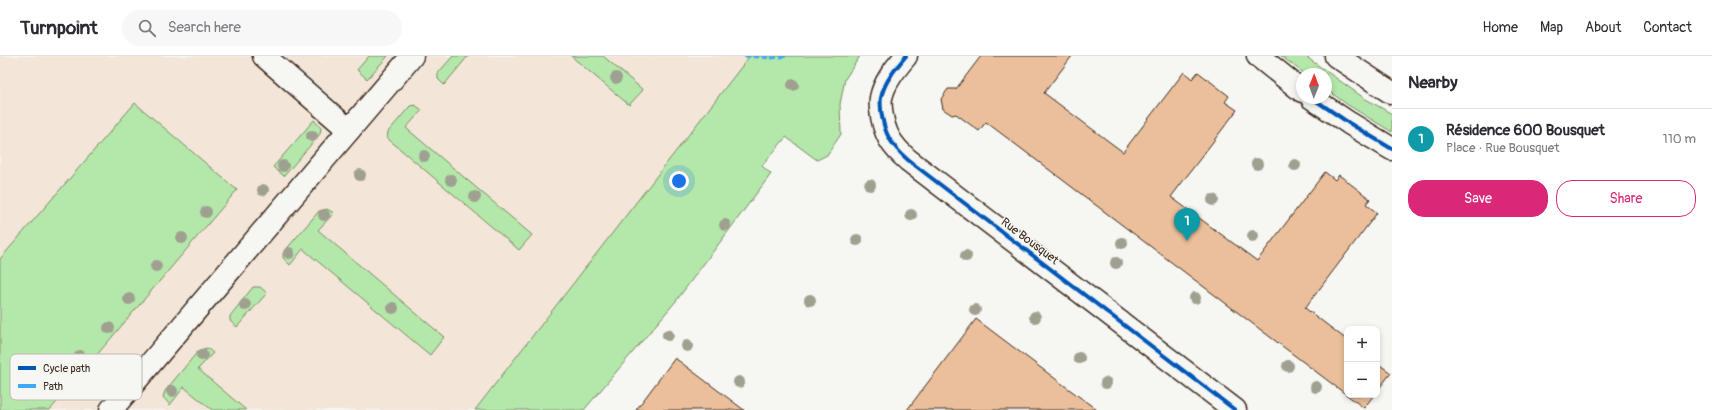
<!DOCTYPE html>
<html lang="en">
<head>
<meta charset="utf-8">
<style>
  :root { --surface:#fff; --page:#f7f7f7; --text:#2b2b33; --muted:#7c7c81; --line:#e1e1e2; --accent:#db2777 }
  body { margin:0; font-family:Pangolin,sans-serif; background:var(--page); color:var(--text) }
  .controls { position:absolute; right:12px; bottom:12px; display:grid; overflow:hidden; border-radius:8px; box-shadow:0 2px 6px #0003 }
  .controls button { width:36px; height:36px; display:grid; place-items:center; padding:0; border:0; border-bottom:1px solid var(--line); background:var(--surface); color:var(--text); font:20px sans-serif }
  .compass { position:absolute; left:1296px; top:12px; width:36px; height:36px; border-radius:50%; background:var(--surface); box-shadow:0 2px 6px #0003; rotate:1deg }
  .you { position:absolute; left:679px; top:125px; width:14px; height:14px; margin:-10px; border:3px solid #fff; border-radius:50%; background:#1a73e8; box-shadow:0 0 0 6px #1a73e833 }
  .badge { display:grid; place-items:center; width:26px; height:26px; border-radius:50%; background:var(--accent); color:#fff; font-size:13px; font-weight:700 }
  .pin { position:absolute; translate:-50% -33px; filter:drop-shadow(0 1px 2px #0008) }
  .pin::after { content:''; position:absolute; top:21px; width:14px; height:12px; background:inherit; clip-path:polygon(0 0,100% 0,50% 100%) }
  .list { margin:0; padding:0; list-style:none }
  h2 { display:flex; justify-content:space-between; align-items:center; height:52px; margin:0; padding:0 16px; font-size:17px }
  h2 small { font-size:13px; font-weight:400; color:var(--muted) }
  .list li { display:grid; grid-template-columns:26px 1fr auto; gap:12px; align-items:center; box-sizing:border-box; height:60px; padding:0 16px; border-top:1px solid var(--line) }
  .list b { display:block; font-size:15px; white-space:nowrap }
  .list p { margin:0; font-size:13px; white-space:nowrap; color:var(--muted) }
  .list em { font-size:13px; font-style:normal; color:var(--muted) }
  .actions { display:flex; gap:8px; padding:12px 16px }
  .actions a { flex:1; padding:9px 0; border:1px solid var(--accent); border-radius:16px; text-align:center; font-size:14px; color:var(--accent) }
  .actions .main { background:var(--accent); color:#fff }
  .icon { flex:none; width:22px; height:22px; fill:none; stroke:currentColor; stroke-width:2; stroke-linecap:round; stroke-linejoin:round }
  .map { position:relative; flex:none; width:1392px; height:354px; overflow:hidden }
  header { display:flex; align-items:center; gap:24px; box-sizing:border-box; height:56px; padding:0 20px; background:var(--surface); border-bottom:1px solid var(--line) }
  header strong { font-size:19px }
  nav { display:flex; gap:22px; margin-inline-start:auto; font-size:14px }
  .search { width:280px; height:36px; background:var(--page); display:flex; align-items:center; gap:10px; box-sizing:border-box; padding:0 14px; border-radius:22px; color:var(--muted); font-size:15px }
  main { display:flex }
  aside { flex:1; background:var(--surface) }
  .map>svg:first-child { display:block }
  .built { fill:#f3e6d8 }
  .green { fill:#b4e8aa; stroke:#788964 }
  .building { fill:#ebbf9b; stroke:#3b2a1e }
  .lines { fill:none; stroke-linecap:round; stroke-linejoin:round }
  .minor-casing { stroke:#3b2a1e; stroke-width:25 }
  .minor { stroke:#f6f6f2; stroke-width:22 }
  .quiet { stroke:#3fa9f5; stroke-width:3; stroke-dasharray:6 3; stroke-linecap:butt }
  .cycleway-casing { stroke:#f6f6f2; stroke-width:6 }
  .cycleway { stroke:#0057b8; stroke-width:4 }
  .tree { fill:#a0a091 }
  .labels { text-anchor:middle; stroke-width:3; stroke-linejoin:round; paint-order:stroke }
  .street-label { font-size:12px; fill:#3b2a1e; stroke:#f6f6f2 }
  .key { fill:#f6f6f2; stroke:#beb9b2; stroke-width:1 }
  .key-label { font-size:11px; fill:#3b2a1e }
</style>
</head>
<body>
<header>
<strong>Turnpoint</strong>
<div class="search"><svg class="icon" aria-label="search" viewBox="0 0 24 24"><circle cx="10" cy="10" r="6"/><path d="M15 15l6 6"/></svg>Search here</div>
<nav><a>Home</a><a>Map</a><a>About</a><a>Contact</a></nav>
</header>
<main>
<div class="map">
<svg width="1392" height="354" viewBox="0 0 1392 354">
  <rect width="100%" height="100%" fill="#f6f6f2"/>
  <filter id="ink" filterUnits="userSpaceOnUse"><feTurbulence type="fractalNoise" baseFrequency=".025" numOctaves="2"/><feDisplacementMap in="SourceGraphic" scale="8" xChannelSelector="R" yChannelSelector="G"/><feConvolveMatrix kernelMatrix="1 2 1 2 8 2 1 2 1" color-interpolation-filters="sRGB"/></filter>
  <g filter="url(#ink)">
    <polygon class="built" points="0,0 748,0 750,1 475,354 0,354"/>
    <g class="green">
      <polygon points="369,0 388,0 367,23 357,14"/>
      <polygon points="453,0 468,0 444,29 438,23 438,17"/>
      <polygon points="571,0 603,0 643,34 629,49"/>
      <polygon points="748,0 860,0 845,23 840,48 841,78 827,99 817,104 786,81 762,110 771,118 676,245 584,354 475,354 749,1"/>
      <polygon points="1281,0 1305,0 1364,42 1392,58 1392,76 1348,49 1326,33 1326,18 1305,18"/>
      <polygon points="135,47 237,134 50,354 0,354 0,203"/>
      <polygon points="415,49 422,54 406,72 532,179 519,194 387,82 388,76 410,50"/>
      <polygon points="314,64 321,72 320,78 284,120 273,111"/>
      <polygon points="327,153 334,157 318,174 444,281 430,299 303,193 290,209 283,202 283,197 319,155"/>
      <polygon points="253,231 260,231 267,237 237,271 230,265 230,260"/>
      <polygon points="207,292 213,297 198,313 246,354 212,354 184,331 170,349 163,341 165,335 199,294"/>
    </g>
    <g class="building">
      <polygon points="981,0 1072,0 1044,37 1123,96 1184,16 1192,23 1198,16 1229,40 1225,46 1237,54 1171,141 1257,205 1325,116 1335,124 1339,119 1370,143 1366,148 1377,157 1305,252 1347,284 1347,339 1374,339 1364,352 986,66 979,75 956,58 952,59 943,53 941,43 948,33 956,33"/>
      <polygon points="976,263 1045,315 1097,354 907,354"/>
      <polygon points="675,302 744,354 636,354"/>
      <polygon points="1377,307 1391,317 1377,335"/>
    </g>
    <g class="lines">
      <defs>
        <g id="minor">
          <polyline points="264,0 349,74"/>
          <path d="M906 0C896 12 884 26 881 42 880 46 881 51 881 54 884 78 891 89 908 104L1235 354"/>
          <polyline points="1258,0 1302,35"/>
          <polyline points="1336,0 1392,37"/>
          <polyline points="1312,42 1349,67 1392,93"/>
          <polyline points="111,354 412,0"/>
        </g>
      </defs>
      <use href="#minor" class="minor-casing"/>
      <use href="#minor" class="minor"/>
      <polyline class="quiet" points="744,0 772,2 787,0"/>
      <defs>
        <g id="cycleway">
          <path d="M906 0C896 12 884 26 881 42 880 46 881 51 881 54 884 78 891 89 908 104L1235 354"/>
          <polyline points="1312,42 1349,67 1392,93"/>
        </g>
      </defs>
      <use href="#cycleway" class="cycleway-casing"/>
      <use href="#cycleway" class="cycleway"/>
    </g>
    <g class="tree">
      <circle cx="616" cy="22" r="6"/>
      <circle cx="793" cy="29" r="6"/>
      <circle cx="312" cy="80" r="6"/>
      <circle cx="424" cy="100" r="6"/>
      <circle cx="1257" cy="108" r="6"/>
      <circle cx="1295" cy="109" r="6"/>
      <circle cx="283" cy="110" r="6"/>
      <circle cx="360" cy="119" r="6"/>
      <circle cx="451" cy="124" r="6"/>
      <circle cx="870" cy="129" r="6"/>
      <circle cx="263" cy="134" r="6"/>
      <circle cx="475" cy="141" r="6"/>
      <circle cx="1213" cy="144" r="6"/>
      <circle cx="206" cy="156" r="6"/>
      <circle cx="324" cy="159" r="6"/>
      <circle cx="911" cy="159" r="6"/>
      <circle cx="725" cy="169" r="6"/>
      <circle cx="1253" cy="180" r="6"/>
      <circle cx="182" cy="182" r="6"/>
      <circle cx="857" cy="184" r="6"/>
      <circle cx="1122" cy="187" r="6"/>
      <circle cx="289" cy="197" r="6"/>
      <circle cx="966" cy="200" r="6"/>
      <circle cx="1116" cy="207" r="6"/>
      <circle cx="156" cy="210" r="6"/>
      <circle cx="1195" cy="242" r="6"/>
      <circle cx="129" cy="243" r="6"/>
      <circle cx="810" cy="244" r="6"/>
      <circle cx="245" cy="249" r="6"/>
      <circle cx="393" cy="252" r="6"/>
      <circle cx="975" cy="254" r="6"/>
      <circle cx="1035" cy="261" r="6"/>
      <circle cx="109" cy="272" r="6"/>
      <circle cx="668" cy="279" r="6"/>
      <circle cx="687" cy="290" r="6"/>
      <circle cx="202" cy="299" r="6"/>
      <circle cx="80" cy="300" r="6"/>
      <circle cx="1079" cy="302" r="6"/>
      <circle cx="1288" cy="310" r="6"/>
      <circle cx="739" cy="326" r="6"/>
      <circle cx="1106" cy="327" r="6"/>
      <circle cx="1316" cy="331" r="6"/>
      <circle cx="172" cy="335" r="6"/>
    </g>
  </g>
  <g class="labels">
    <g class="street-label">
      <text transform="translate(1030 185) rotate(37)" y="4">Rue Bousquet</text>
    </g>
  </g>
  <rect x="10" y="298" width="132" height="46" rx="6" class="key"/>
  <rect x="18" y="310" width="18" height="4" fill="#0057b8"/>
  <rect x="18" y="328" width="18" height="4" fill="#3fa9f5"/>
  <g class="key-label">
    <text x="43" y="316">Cycle path</text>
    <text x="43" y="334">Path</text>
  </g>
</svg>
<div class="controls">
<button>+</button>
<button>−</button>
</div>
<svg class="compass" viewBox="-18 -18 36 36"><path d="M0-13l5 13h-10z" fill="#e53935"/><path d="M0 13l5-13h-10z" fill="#7c7c81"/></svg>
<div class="you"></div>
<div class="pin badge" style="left:1187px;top:185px;background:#0f9aa8">1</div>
</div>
<aside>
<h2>Nearby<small></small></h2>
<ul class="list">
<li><span class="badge" style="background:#0f9aa8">1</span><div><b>Résidence 600 Bousquet</b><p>Place · Rue Bousquet</p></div><em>110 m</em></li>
</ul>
<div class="actions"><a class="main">Save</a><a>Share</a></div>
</aside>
</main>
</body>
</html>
